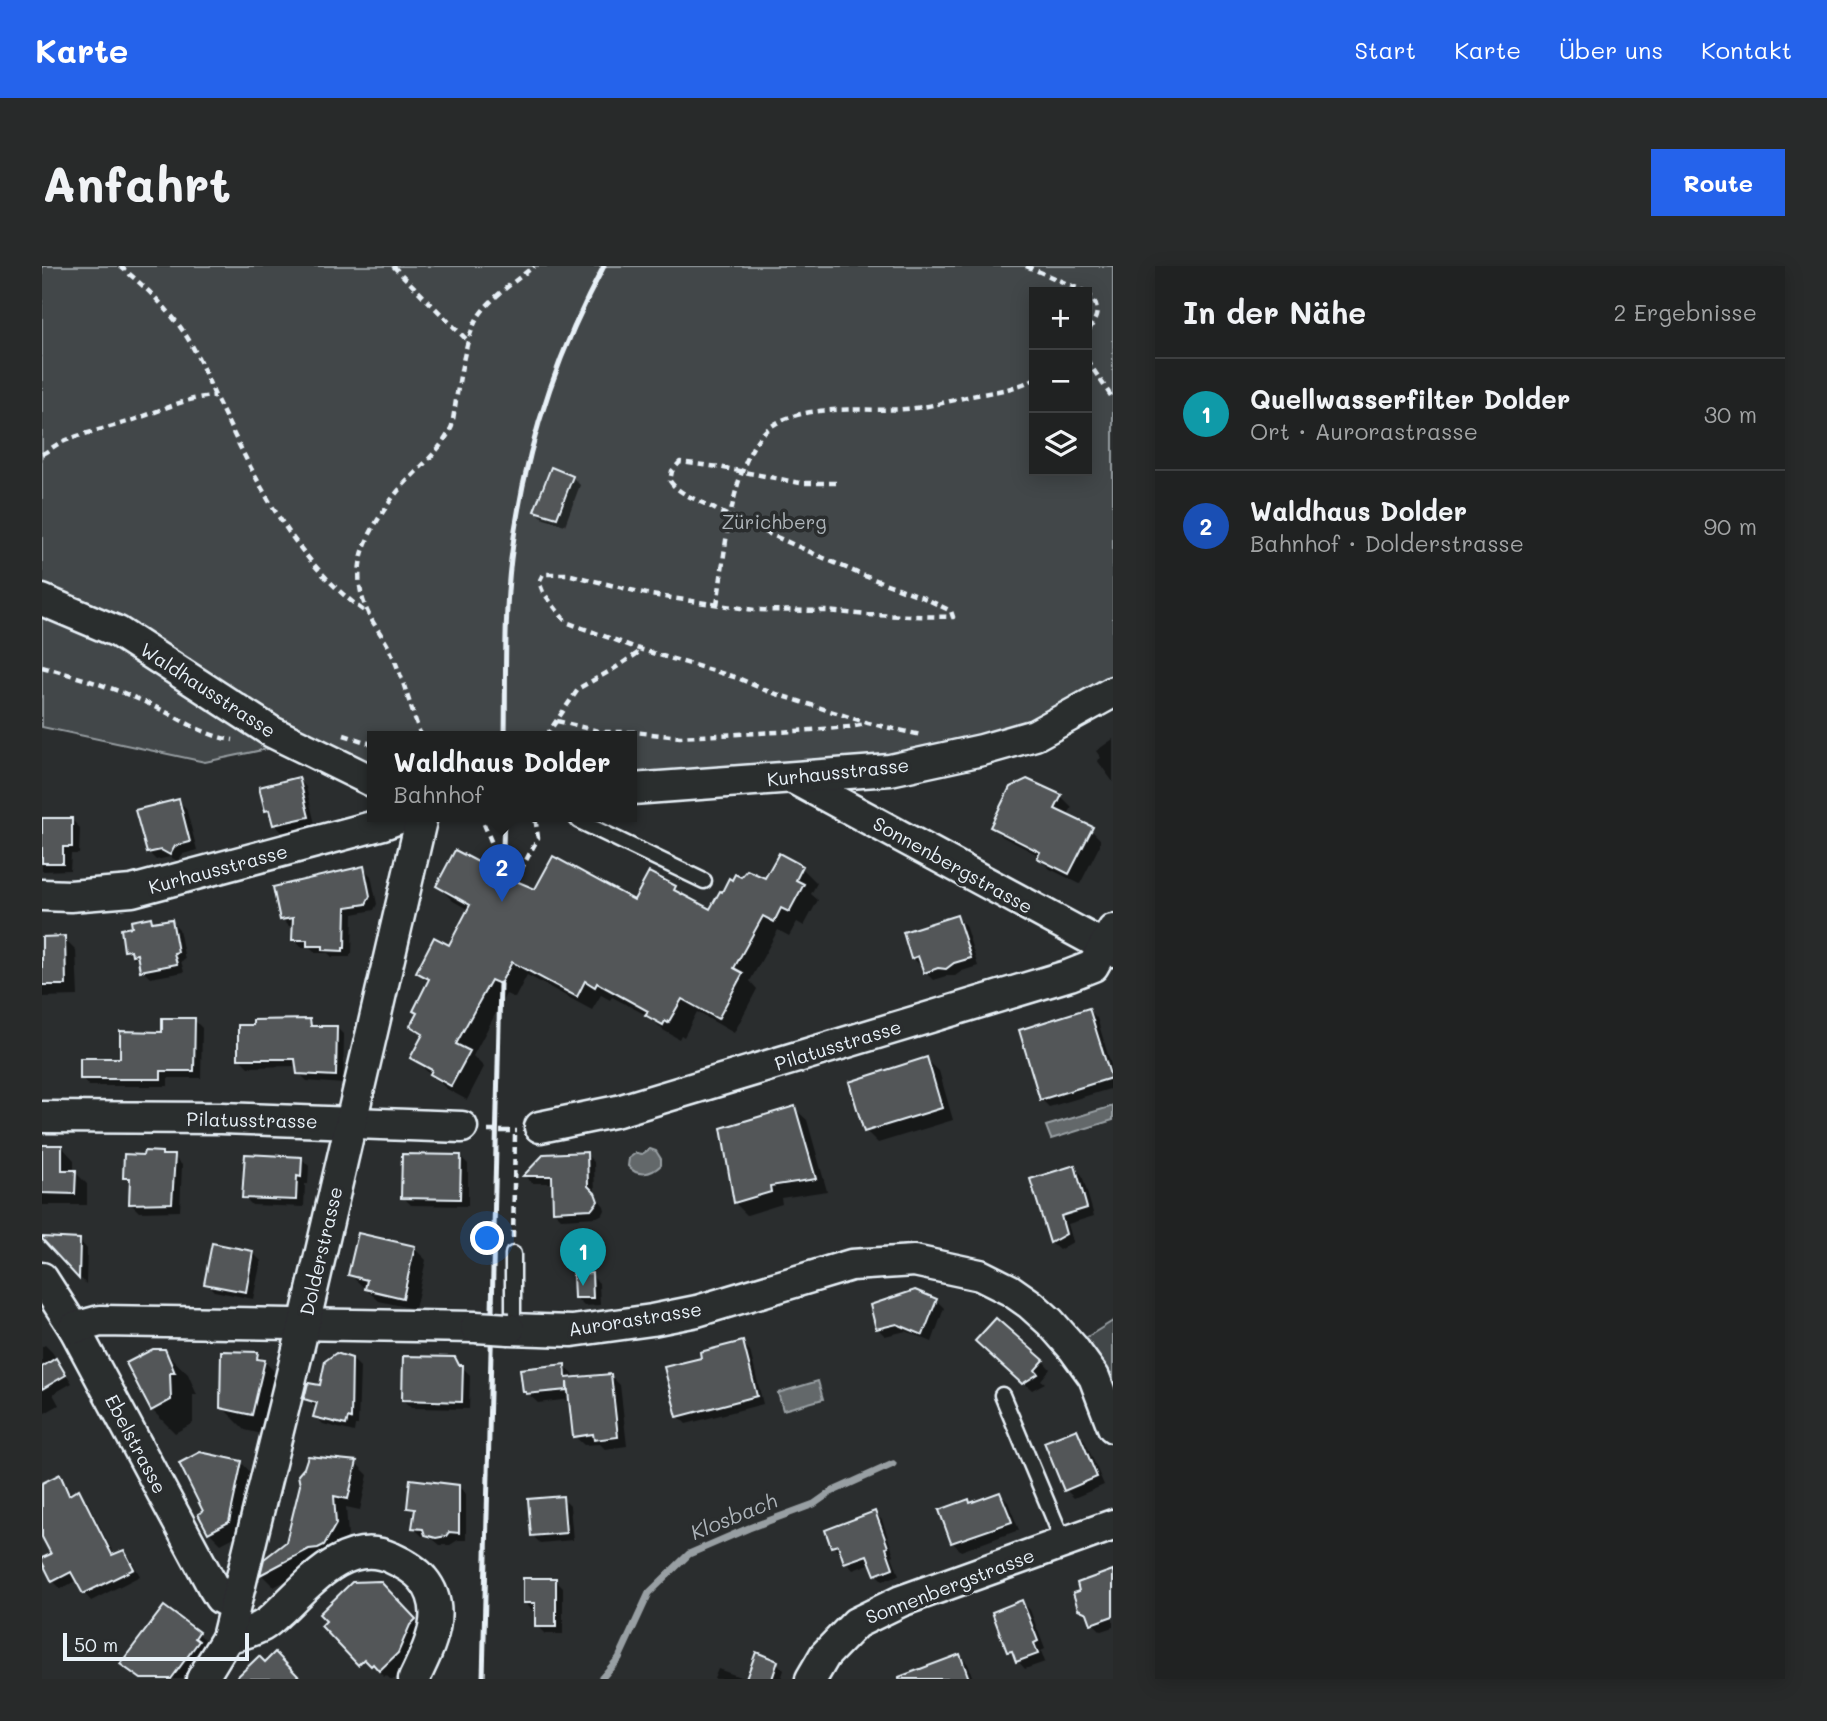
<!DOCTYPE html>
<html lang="de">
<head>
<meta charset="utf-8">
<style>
  :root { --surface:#202222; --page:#282a2a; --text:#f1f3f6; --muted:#a2a4a5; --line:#3d3f40; --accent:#2563eb }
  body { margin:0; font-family:Mali,sans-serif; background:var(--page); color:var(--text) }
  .controls { position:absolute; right:21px; top:21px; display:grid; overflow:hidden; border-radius:0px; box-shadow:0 4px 18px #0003 }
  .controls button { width:63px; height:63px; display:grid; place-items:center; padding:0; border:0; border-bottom:2px solid var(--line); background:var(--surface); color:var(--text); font:35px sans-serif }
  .scale { position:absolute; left:21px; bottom:18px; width:186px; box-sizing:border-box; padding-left:7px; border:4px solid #e8f1f8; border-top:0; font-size:19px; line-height:24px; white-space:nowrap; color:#e8f1f8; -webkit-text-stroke:5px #2a2d2e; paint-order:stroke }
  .you { position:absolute; left:446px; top:973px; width:24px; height:24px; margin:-18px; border:5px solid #fff; border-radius:50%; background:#1a73e8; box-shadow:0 0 0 10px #1a73e833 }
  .badge { display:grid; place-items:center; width:46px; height:46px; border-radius:50%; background:var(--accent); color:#fff; font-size:23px; font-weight:700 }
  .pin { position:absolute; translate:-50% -58px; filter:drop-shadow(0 2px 4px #0008) }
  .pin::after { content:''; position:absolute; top:37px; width:24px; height:21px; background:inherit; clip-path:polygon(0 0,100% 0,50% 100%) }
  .popup { position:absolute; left:325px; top:465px; width:270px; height:91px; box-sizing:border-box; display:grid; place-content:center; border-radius:0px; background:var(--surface); filter:drop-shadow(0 2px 5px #0005); font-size:23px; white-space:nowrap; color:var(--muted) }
  .popup b { font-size:26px; color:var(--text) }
  .popup::after { content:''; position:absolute; left:50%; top:100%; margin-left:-14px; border:14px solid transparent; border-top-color:var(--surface) }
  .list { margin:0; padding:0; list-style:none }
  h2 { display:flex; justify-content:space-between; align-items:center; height:91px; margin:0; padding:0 28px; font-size:30px }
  h2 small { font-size:23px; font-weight:400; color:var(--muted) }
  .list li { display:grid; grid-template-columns:46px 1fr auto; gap:21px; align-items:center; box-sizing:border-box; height:112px; padding:0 28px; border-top:2px solid var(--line) }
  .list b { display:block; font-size:26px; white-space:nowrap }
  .list p { margin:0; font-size:23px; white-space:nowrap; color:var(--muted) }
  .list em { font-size:23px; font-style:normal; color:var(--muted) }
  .icon { flex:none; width:38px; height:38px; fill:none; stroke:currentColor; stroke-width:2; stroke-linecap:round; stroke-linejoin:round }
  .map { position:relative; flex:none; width:1071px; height:1413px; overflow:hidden; border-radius:0px }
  header { display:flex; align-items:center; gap:42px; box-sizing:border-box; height:98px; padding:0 35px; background:var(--accent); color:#fff }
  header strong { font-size:33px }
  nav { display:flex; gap:38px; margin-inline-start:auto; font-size:24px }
  .intro { display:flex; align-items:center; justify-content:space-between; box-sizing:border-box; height:168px; padding:0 42px }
  h1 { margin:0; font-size:49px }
  .button { padding:18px 32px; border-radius:0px; background:var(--accent); color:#fff; font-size:24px; font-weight:700 }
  main { display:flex; gap:42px; padding:0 42px }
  aside { flex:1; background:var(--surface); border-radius:0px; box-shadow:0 4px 18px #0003 }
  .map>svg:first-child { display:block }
  .green { fill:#424648; stroke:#959ca0; stroke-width:2; fill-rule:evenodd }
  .water { fill:#63686b; stroke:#989fa3; stroke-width:2 }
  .shadow { fill:#0007 }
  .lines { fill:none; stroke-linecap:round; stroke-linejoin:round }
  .stream { stroke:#989fa3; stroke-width:7 }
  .building { fill:#535759; stroke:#e8f1f8; stroke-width:2 }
  .lane-casing { stroke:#e8f1f8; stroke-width:19 }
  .street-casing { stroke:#e8f1f8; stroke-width:35 }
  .path { stroke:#e8f1f8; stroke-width:4.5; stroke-dasharray:7 5; stroke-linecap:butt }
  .lane { stroke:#2a2d2e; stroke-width:14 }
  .street { stroke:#2a2d2e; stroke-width:30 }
  .rail { stroke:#e8f1f8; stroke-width:5 }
  .street-bridge-casing { stroke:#e8f1f8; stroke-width:35; stroke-linecap:butt }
  .path-bridge { stroke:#e8f1f8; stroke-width:4.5; stroke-dasharray:7 5; stroke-linecap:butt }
  .street-bridge { stroke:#2a2d2e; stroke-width:30 }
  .labels { text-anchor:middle; stroke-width:7; stroke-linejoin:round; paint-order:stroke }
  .park-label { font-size:19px; fill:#aeb5ba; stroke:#2a2d2e }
  .street-label { font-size:19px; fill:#e8f1f8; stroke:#2a2d2e }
  .water-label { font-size:21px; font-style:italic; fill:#acb3b9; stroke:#2a2d2e }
</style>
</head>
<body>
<header>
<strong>Karte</strong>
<nav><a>Start</a><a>Karte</a><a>Über uns</a><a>Kontakt</a></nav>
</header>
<div class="intro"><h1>Anfahrt</h1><a class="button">Route</a></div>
<main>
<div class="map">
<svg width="1071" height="1413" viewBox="0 0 1071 1413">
  <rect width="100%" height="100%" fill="#2a2d2e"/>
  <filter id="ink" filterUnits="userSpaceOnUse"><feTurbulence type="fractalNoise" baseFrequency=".0143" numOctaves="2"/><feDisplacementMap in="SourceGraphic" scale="14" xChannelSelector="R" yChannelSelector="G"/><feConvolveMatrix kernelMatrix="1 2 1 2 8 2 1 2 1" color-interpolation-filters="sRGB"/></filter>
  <g filter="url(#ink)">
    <g class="green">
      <path d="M0 0H1071V426L940 484 590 520V470H330V505L263 475 163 496 0 461ZM992 26H1045V205H992Z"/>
      <polygon points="1071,1055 1071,1140 1037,1076"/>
    </g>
    <g class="water">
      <polygon points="1071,840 1071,854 1009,873 1004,860"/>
      <path d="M608 883 614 885 619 893V899C609 909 595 911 586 900L587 892 594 887 600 888Z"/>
      <polygon points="776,1115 781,1133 741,1144 736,1127"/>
    </g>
    <g class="shadow">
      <polygon points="530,211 538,219 523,259 502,253 494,245"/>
      <polygon points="1071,473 1071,516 1055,494 1059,492 1054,485"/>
      <polygon points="256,513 264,521 273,558 241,567 233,559 231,551 224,544"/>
      <polygon points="1019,530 1030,541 1025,551 1046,561 1058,573 1058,579 1038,618 1008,603 997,592 998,590 961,571 950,561"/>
      <polygon points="136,535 144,542 155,584 141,588 136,595 128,591 114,594 106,586"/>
      <polygon points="0,553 30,554 38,562 37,588 29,588 28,604 0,605"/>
      <polygon points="738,589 760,602 775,617 769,628 776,634 762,660 755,656 747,670 736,664 708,715 715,723 692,767 655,746 642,771 639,769 637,773 621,764 608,751 570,731 568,734 559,729 550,744 485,709 473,732 464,728 431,790 442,801 425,834 405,823 370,792 381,772 370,760 376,748 373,745 387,717 376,705 408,681 427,644 411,635 396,620 494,626 593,637 633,622 643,632 669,645 700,613 724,615"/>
      <polygon points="321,602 329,610 335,638 332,644 311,648 310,688 308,688 308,691 290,691 286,687 274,687 268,681 259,681 252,673 252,660 247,660 240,653"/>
      <polygon points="915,651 923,659 936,700 920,705 913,710 904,710 891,714 883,706 881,699 879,700 871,692"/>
      <polygon points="109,653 113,657 129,655 137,663 143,694 139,695 142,706 108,712 100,704 99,695 95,692 92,692 84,684 92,663"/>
      <polygon points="22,672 34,684 36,730 0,731 0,673"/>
      <polygon points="1047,744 1055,752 1071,806 1071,822 1007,841 999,833"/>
      <polygon points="152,754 160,762 159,812 126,812 126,820 47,820 40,812 80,794 121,768"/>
      <polygon points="267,755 274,762 294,761 302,769 301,818 265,815 257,807 256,800 206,801 198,793"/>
      <polygon points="884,793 897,805 911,854 836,877 824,865"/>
      <polygon points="752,842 765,854 785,925 739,932 740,938 705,949 693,937"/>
      <polygon points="0,881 20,881 32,894 32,905 45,918 45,939 0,939"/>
      <polygon points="119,887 122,890 132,891 140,899 138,945 97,946 89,938 90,918 83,911 103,890"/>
      <polygon points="544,888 552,896 553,929 562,940 563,944 561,948 555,951 520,953 512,945 512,917 490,917 483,910 503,890"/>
      <polygon points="418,890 426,898 426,940 369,939 361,931"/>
      <polygon points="259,892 267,900 266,918 263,918 262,941 210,939 202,931"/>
      <polygon points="1032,901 1040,909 1052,950 1026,958 1031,976 1017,984 1009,977 990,914"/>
      <polygon points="3,973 37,974 45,983 44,1018"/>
      <polygon points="372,982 384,994 373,1043 337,1035 308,1009"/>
      <polygon points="211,987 219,995 211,1033 172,1025 164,1017"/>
      <polygon points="549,1009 557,1017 558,1039 542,1040 534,1032"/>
      <polygon points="894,1034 902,1042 890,1076 864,1065 843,1070 835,1062"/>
      <polygon points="700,1077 708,1085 721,1138 644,1158 636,1150 661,1094"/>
      <polygon points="3,1079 10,1086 30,1117 11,1128 17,1139 3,1147 0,1144 0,1081"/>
      <polygon points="943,1083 1001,1095 1008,1103 999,1114 1003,1117 990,1124"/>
      <polygon points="122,1085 146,1108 155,1129 151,1129 151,1157 133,1167 110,1144"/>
      <polygon points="215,1088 238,1111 233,1171 203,1164 180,1141"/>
      <polygon points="310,1093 318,1101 316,1159 313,1159 312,1166 281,1158 273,1150 275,1141 272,1140 264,1132 279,1121"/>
      <polygon points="412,1093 428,1109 427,1143 369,1142 361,1134"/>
      <polygon points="522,1100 532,1109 532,1113 569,1110 578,1119 585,1180 563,1183 558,1178 542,1179 532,1170 528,1133 496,1137 483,1125"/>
      <polygon points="1034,1165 1042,1173 1062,1219 1032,1232 1024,1224"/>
      <polygon points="199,1196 211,1209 198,1268 179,1278 167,1266 164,1245"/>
      <polygon points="314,1197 326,1209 318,1244 304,1241 306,1270 292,1292 280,1295 232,1321 220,1309 224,1294 245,1277"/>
      <polygon points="17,1210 24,1218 30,1229 37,1226 44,1233 73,1290 82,1286 89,1293 98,1310 49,1335 42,1327 35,1314 19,1323 11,1315 11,1289 0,1267 0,1219"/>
      <polygon points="416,1220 424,1228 424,1274 416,1274 408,1279 398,1279 387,1270 380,1270 372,1262 374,1248 367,1241"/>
      <polygon points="958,1228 966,1236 977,1264 919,1285 911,1277 899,1245 926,1235 930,1239"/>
      <polygon points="520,1232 528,1240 531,1274 498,1277 490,1269"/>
      <polygon points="832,1247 840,1254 852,1289 850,1290 857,1309 841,1315 834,1308 830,1297 811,1304 804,1296 800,1287 798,1288 791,1280"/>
      <polygon points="1071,1306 1071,1361 1059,1365 1051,1357 1049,1352 1038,1342"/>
      <polygon points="513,1314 521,1322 521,1368 503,1368 495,1360 495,1344 490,1344 482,1336"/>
      <polygon points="980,1336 988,1344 1003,1383 999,1385 1003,1396 983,1403 967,1385"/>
      <polygon points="361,1341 385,1366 367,1400 353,1413 348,1413 344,1409 342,1411 319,1388"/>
      <polygon points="156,1367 168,1379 150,1413 97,1413 80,1397"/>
      <polygon points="918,1390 926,1398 931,1413 879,1413"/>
      <polygon points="735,1397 742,1404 739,1413 709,1413"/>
      <polygon points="676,1403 704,1413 672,1413"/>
    </g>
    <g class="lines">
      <polyline class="stream" points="559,1413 577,1392 607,1327 647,1288 707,1262 772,1238 789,1226 851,1198"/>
    </g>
    <g class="building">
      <polygon points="509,201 531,210 515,252 492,245"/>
      <polygon points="257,511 267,551 231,559 227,544 223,545 217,521"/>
      <polygon points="985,513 1020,529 1013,543 1051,561 1027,608 995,592 998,586 948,561 968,521"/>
      <polygon points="137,533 148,576 133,580 128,589 119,584 105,587 93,544"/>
      <polygon points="0,552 30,552 30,581 21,581 21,597 0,597"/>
      <polygon points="413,584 467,612 493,623 511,590 592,634 607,606 634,620 632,624 668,643 678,625 680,626 687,612 690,614 693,608 699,611 705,604 723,612 737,587 761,600 754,614 762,618 747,646 739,642 732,656 721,650 692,702 701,707 676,753 640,733 626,757 623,755 621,759 603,749 606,745 555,717 553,721 543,715 535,731 470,696 458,718 449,714 414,778 428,785 409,820 388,808 390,804 368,792 381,768 368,760 375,747 371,745 387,713 374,706 392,671 407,679 428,639 394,620"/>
      <polygon points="322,600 328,630 324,638 304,641 303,682 301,682 301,685 281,684 281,680 265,680 265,674 250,674 251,652 238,654 231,621"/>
      <polygon points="915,649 929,692 912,697 904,703 896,702 882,707 876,690 869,693 861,666"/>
      <polygon points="109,651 110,656 130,653 136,686 132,687 135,698 98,705 95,688 90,689 89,684 82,685 79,663 90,661 89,655"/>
      <polygon points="23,670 24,719 0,719 0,671"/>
      <polygon points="1047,742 1069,812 998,834 977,764"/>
      <polygon points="120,752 153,752 152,805 119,805 119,813 38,813 38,792 78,792 78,765 120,766"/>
      <polygon points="268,753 269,760 295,760 294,810 255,808 253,793 196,793 196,759 211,759 211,754"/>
      <polygon points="885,791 900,842 822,866 807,816"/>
      <polygon points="753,840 774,913 728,920 729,926 692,937 679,862"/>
      <polygon points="0,879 20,879 20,904 34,904 33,928 0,927"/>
      <polygon points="102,885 120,886 120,889 133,889 130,937 87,938 88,912 81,912 82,888 101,889"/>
      <polygon points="545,886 546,920 553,927 556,935 550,943 511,945 510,910 481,910 502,888"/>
      <polygon points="203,888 260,891 259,911 255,910 254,934 200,932"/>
      <polygon points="360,888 419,889 418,933 359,932"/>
      <polygon points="1033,899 1045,942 1019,950 1024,968 1008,977 988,913"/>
      <polygon points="316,967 373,980 361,1032 323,1023 325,1014 306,1009"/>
      <polygon points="0,971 38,973 37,1013 0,973"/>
      <polygon points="170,977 211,985 204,1026 162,1018"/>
      <polygon points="550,1007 551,1032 532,1032 531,1008"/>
      <polygon points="873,1024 895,1033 881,1069 855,1058 834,1063 828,1039"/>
      <polygon points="954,1052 1002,1094 993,1104 996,1108 980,1118 933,1075"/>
      <polygon points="701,1075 715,1130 635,1151 622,1101 659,1092 658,1086"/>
      <polygon points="111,1083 123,1083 133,1107 128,1107 129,1134 109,1145 84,1097"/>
      <polygon points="179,1085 216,1086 215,1093 223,1094 210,1149 178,1142"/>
      <polygon points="294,1087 310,1092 309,1153 306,1152 304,1159 271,1151 275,1137 262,1133 266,1117 278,1119 283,1095"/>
      <polygon points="361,1090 413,1091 417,1099 421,1099 420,1136 360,1134"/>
      <polygon points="14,1092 24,1109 0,1123 0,1101"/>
      <polygon points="523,1098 524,1112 569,1108 576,1171 552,1174 551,1168 531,1171 525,1116 525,1124 484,1128 484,1126 481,1126 478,1103"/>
      <polygon points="1035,1163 1055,1211 1022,1225 1002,1176"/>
      <polygon points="158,1186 200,1195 187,1256 166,1267 156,1248 161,1245 137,1197"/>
      <polygon points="266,1190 315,1195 306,1233 292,1230 294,1258 282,1279 276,1282 267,1283 218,1309 222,1293 244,1276 258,1219 256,1209 262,1202"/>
      <polygon points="18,1208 27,1229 37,1223 70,1289 82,1284 92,1303 41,1328 29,1306 10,1316 0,1296 0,1292 9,1288 0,1271 0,1217"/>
      <polygon points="368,1213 417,1219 417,1267 407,1266 404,1270 394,1272 383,1269 381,1263 370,1262 373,1243 365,1242"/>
      <polygon points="958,1226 970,1256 909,1277 897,1244 927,1233 928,1237"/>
      <polygon points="521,1230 524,1267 489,1270 486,1233"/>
      <polygon points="833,1245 846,1281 844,1282 851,1302 833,1309 825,1289 802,1297 796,1279 789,1281 783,1264"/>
      <polygon points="1071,1304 1071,1350 1049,1358 1045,1347 1036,1343 1031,1327 1037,1325 1035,1317"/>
      <polygon points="481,1312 514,1312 514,1361 493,1361 493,1337 481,1337"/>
      <polygon points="338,1315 374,1353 368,1359 356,1387 337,1405 331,1398 329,1400 322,1393 316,1399 279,1360 284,1355 277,1348 310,1316"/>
      <polygon points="980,1334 996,1375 992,1377 996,1388 974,1396 970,1385 965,1386 950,1346"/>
      <polygon points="122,1340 157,1366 153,1372 157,1375 129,1413 99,1413 78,1398"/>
      <polygon points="233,1386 259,1413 193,1413 217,1390 223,1396"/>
      <polygon points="714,1386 736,1395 730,1413 704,1413"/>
      <polygon points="918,1388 927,1413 857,1413 857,1411"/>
    </g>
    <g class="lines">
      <defs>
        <g id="lane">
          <polyline points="533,550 537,555 662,615"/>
          <polyline points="471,1063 471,988"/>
          <polyline points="960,1129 1022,1277"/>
        </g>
        <g id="street">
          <polyline points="0,334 76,366 230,466 330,515"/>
          <polyline points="751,512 1071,685"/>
          <polyline points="590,523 848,504 940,484 993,469 1071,426"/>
          <polyline points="0,629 28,630 90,625 341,558 363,550"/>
          <polyline points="0,851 179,852 420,861"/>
          <polyline points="498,861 576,845 1028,709 1051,700 1071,664"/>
          <polyline points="0,1012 32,1062 170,1319 178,1332 191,1339"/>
          <polyline points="32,1062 58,1055 434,1061"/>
          <polyline points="467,1063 530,1065 610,1054 655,1045 809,999 872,995 938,1009 968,1024 988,1038 1008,1056 1031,1082 1052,1111 1071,1161"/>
          <path d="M185 1372C196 1368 210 1366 220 1360 226 1357 232 1351 237 1346 266 1319 305 1270 350 1292 361 1297 373 1303 381 1313 407 1344 387 1382 372 1413"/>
          <polyline points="160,1413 185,1372 262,1059 380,550"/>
          <polyline points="769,1413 783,1389 814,1357 859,1335 1071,1259"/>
        </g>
      </defs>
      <use href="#lane" class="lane-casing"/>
      <use href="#street" class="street-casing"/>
      <g class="path">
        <path d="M78 0C101 19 124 40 141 65 155 85 164 110 174 132 214 213 249 293 326 348"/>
        <polyline points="351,0 426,75"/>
        <polyline points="984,0 1044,26"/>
        <path d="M1045 26C1060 42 1056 50 1045 67"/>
        <polyline points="1045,94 1071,133"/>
        <path d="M0 188C7 185 11 180 18 177 40 167 63 163 85 156 114 147 143 131 173 130"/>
        <path d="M794 217H758L677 201 638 196 630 205 628 215C638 230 661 235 676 245L820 309 878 330 909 345 911 351 826 349 785 345 712 344 609 329 525 308H501L497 316 501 326 524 356 600 384 696 412 725 425 826 457 879 469"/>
        <path d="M675 339C683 289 686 228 710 183 737 128 823 149 873 142 890 140 908 135 925 131 948 126 972 124 992 113"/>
        <path d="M0 401C37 411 73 422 107 438 135 450 161 470 191 474"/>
        <polyline points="515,455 560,466 592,466 638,471 754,465 808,461 824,458"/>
        <polyline points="302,469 330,478"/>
        <path d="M379 470C369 443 360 409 348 384 342 371 332 360 326 347 306 303 323 271 349 234 367 208 397 190 410 160 415 130 421 76 436 51 448 32 475 14 492 0"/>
        <polyline points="504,470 537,422 570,404 599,385"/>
        <polyline points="442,558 458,597 451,609"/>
        <polyline points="473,615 496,572 493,550"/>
        <polyline points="461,865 475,865"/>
        <polyline points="471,972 473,869"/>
      </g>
      <use href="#lane" class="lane"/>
      <use href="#street" class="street"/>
      <g class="rail">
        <path d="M463 470C464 411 462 352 469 293 481 190 513 91 562 0"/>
        <polyline points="460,614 462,550"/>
        <polyline points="441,1413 458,718"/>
      </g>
      <defs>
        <polyline id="street-bridge" points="434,1061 467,1063"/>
      </defs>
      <use href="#street-bridge" class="street-bridge-casing"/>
      <polyline class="path-bridge" points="446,865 461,865"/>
      <use href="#street-bridge" class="street-bridge"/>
    </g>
  </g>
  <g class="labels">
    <g class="park-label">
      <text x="732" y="263">Zürichberg</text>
    </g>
    <g class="street-label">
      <text transform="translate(166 424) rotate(33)" y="7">Waldhausstrasse</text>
      <text transform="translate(796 506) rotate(-6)" y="7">Kurhausstrasse</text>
      <text transform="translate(911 599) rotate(29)" y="7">Sonnenbergstrasse</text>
      <text transform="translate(176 603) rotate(-15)" y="7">Kurhausstrasse</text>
      <text transform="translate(796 779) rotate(-17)" y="7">Pilatusstrasse</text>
      <text transform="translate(210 854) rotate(1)" y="7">Pilatusstrasse</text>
      <text transform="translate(279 985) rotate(-77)" y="7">Dolderstrasse</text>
      <text transform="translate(593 1053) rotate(-9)" y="7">Aurorastrasse</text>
      <text transform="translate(94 1178) rotate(62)" y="7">Ebelstrasse</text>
      <text transform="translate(908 1320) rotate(-21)" y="7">Sonnenbergstrasse</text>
    </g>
    <g class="water-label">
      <text transform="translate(692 1251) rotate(-22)" y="7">Klosbach</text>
    </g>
  </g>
</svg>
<div class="controls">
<button>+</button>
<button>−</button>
<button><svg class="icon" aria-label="layers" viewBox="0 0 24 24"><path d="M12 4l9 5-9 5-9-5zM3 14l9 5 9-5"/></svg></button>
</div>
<div class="scale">50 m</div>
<div class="you"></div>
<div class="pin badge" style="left:541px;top:1020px;background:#0f9aa8">1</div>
<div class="pin badge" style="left:460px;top:636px;background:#1a4fb4">2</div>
<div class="popup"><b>Waldhaus Dolder</b>Bahnhof</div>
</div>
<aside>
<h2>In der Nähe<small>2 Ergebnisse</small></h2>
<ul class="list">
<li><span class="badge" style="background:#0f9aa8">1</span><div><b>Quellwasserfilter Dolder</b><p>Ort · Aurorastrasse</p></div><em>30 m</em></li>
<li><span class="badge" style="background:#1a4fb4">2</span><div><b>Waldhaus Dolder</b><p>Bahnhof · Dolderstrasse</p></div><em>90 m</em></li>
</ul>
</aside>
</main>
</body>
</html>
